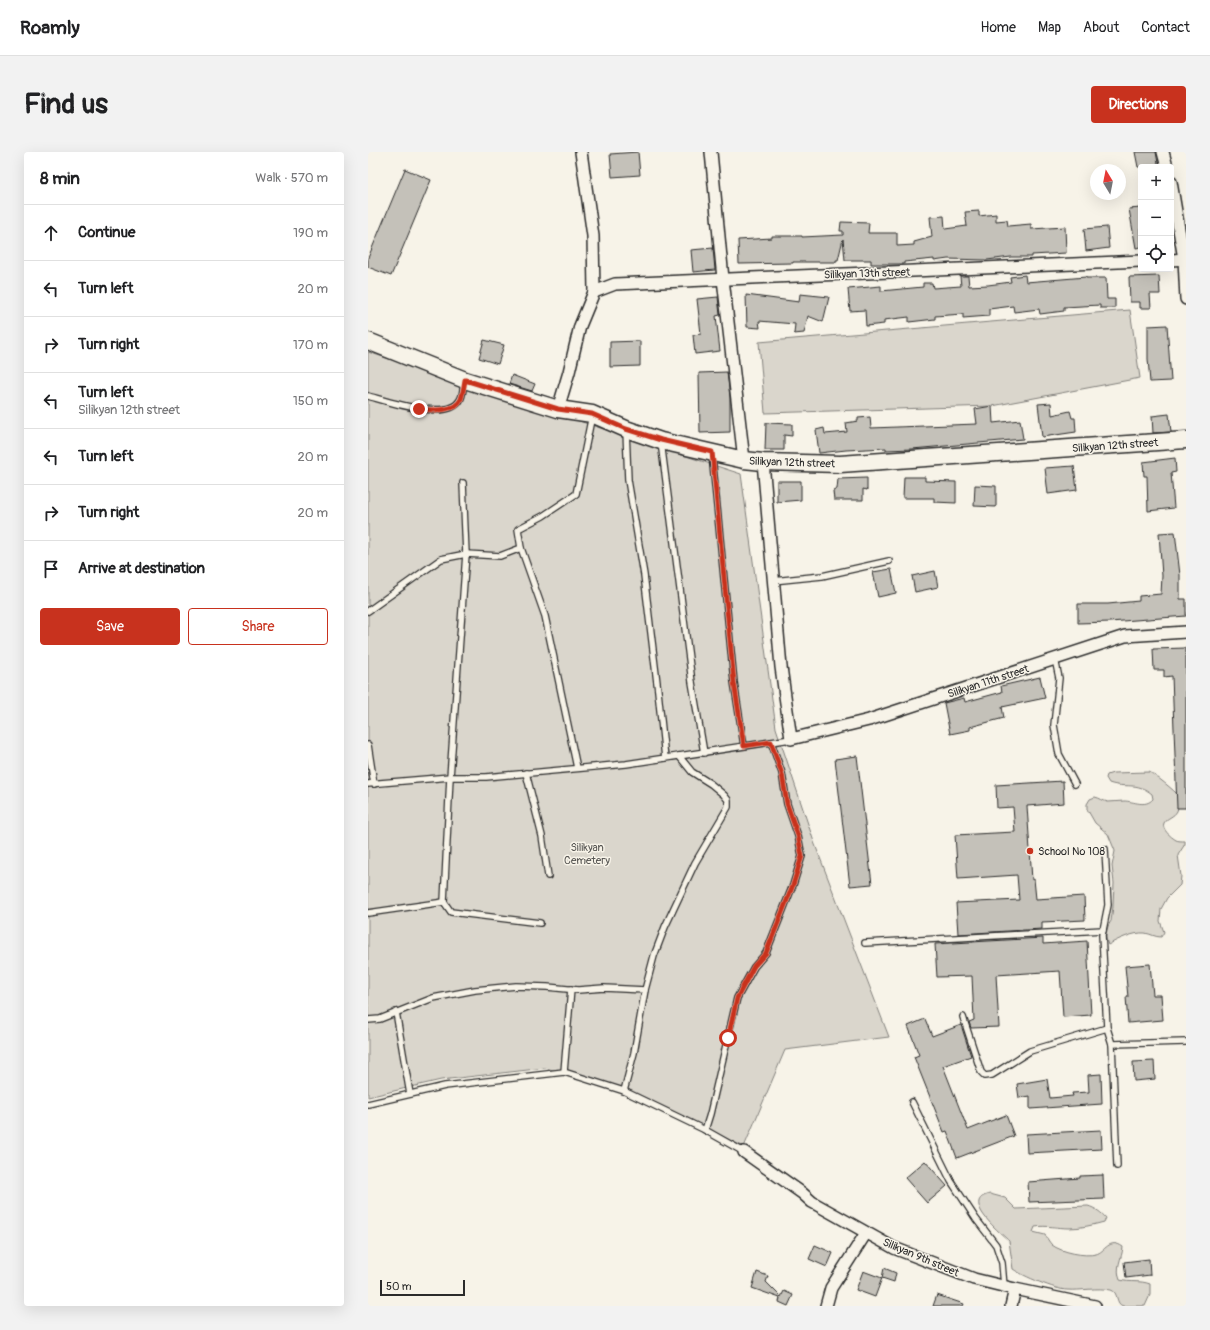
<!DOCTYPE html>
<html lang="en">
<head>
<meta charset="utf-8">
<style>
  :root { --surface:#fff; --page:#f2f2f2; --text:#202124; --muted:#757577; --line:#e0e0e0; --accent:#c8321e }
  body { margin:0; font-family:Pangolin,sans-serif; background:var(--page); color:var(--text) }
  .controls { position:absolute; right:12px; top:12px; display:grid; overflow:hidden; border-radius:4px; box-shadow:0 4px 16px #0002 }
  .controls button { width:36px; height:36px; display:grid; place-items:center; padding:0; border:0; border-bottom:1px solid var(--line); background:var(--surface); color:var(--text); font:20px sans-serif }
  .compass { position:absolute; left:722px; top:12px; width:36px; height:36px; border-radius:50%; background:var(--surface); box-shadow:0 4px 16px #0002; rotate:350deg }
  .scale { position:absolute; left:12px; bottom:10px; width:85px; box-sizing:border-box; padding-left:4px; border:2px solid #2b2b2b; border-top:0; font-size:11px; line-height:14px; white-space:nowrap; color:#2b2b2b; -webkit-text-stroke:3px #f7f3e8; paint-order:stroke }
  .stop { position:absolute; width:12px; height:12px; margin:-9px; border:3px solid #c8321e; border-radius:50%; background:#fff }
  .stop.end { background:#c8321e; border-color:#fff; box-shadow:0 1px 4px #0008 }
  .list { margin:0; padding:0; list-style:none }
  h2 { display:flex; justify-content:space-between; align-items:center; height:52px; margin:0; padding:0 16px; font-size:17px }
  h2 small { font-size:13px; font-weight:400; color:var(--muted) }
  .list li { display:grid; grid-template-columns:26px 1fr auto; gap:12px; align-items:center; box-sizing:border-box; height:56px; padding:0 16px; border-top:1px solid var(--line) }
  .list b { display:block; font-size:15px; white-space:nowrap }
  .list p { margin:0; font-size:13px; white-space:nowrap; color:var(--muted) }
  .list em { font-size:13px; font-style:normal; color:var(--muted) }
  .actions { display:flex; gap:8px; padding:12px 16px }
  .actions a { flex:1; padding:9px 0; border:1px solid var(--accent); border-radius:4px; text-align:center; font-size:14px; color:var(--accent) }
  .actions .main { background:var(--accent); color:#fff }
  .icon { flex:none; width:22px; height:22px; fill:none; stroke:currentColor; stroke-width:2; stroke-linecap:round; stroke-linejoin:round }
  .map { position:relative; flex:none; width:818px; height:1154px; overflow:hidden; border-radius:4px }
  header { display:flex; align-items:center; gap:24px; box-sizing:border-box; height:56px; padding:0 20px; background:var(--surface); border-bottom:1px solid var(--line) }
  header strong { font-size:19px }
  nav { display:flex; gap:22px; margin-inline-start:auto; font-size:14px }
  .intro { display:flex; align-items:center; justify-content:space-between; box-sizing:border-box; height:96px; padding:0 24px }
  h1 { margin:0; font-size:28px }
  .button { padding:10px 18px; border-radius:4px; background:var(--accent); color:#fff; font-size:14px; font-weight:700 }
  main { display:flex; gap:24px; padding:0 24px }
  aside { flex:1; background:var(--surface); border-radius:4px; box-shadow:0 4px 16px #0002 }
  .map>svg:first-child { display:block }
  .green { fill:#dad6cc; stroke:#82807c }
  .building { fill:#c4c1b9; stroke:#2b2b2b }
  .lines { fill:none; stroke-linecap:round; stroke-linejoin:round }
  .lane-casing { stroke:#2b2b2b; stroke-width:8 }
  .street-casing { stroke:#2b2b2b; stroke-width:14 }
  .secondary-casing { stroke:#2b2b2b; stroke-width:19 }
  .lane { stroke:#f7f3e8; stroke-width:5.5 }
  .street { stroke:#f7f3e8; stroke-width:11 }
  .secondary { stroke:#f7f3e8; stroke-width:16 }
  .route { stroke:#c8321e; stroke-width:5 }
  .poi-dot { fill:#c8321e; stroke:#f7f3e8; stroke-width:1.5 }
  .labels { text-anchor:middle; stroke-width:3; stroke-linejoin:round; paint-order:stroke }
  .street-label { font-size:11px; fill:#2b2b2b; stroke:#f7f3e8 }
  .park-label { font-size:11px; fill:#575653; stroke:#f7f3e8 }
  .poi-label { font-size:11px; fill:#2b2b2b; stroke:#f7f3e8; text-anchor:start }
</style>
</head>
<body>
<header>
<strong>Roamly</strong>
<nav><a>Home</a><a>Map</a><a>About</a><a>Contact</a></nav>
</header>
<div class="intro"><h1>Find us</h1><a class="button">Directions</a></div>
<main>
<aside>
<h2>8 min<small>Walk · 570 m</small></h2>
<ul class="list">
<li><svg class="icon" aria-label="ahead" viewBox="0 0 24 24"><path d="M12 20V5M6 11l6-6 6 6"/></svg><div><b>Continue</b></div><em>190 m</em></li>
<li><svg class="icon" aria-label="left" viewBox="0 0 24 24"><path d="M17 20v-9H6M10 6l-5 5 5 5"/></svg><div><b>Turn left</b></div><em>20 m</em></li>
<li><svg class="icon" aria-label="right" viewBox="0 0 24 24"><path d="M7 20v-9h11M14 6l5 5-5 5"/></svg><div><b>Turn right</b></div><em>170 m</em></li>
<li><svg class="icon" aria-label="left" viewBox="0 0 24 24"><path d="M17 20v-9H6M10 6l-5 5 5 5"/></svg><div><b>Turn left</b><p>Silikyan 12th street</p></div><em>150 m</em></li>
<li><svg class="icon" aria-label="left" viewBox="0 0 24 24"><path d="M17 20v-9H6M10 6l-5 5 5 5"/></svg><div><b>Turn left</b></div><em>20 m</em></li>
<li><svg class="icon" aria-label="right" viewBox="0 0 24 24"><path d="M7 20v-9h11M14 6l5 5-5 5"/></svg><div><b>Turn right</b></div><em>20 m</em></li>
<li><svg class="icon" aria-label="arrive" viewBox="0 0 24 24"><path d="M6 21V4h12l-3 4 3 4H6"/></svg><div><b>Arrive at destination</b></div></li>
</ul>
<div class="actions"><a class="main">Save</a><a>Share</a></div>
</aside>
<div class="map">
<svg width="818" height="1154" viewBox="0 0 818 1154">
  <rect width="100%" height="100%" fill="#f7f3e8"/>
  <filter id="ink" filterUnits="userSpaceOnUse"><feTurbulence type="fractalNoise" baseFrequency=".025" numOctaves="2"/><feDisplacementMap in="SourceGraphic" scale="8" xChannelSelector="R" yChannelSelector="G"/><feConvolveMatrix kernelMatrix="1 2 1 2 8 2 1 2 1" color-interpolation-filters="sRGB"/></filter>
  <g filter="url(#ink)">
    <g class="green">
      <polygon points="762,158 772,226 624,254 397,261 391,190"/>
      <polygon points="0,200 373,322 408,576 446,690 521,885 417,898 376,995 254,935 177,916 73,928 0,945"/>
      <path d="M781 620C785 621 808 640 810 643 811 647 811 655 809 659 806 665 798 666 796 671 793 677 803 685 808 688 810 689 814 689 817 689V692L810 703 813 724 812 733 799 746 793 757 792 769 796 780 793 785C787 785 783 782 777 781 766 780 750 787 740 793L738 787V782L740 774 743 769 745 755 746 731 744 714 747 699 740 682 727 671 719 657V652L722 647 727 645C732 646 735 649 740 650 745 650 751 649 756 649 766 649 777 656 785 647L784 642C768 629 758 637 741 631L738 626 739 623 745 621Z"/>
      <path d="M622 1042 637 1046 648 1057 720 1054C727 1056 734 1061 738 1066L736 1070C725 1073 713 1076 701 1076 690 1076 679 1073 667 1075L665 1080 677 1083C679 1086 681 1090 684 1093 693 1100 717 1105 728 1102 737 1100 741 1085 755 1095 754 1107 747 1115 752 1128 762 1131 772 1128 782 1132V1143L777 1154C771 1154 761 1154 755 1154 747 1152 751 1140 743 1138 729 1135 713 1139 699 1138 688 1138 655 1124 645 1117L641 1089C633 1081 591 1048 622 1042Z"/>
    </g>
    <g class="building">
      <polygon points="270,0 272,23 244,25 242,2"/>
      <polygon points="767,0 788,0 790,11 789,12 789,15 770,15"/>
      <polygon points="37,17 63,28 23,124 0,115 0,106"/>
      <polygon points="773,56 773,95 768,96 761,57"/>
      <polygon points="611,59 611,64 628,62 628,69 639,68 640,74 663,72 663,77 697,75 698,101 664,103 664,105 643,105 619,108 580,107 566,109 566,107 536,110 536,112 503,112 503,108 477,108 475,87 470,108 468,108 468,110 425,110 425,111 371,112 370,88 404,86 404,84 434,84 434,85 475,83 475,79 472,79 473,70 501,71 500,81 529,81 529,94 546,93 546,90 564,85 562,65 576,64 577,77 599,74 597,60"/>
      <polygon points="739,75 741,96 718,99 716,77"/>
      <polygon points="345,96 347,118 325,120 323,98"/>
      <polygon points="657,123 658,130 718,125 718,126 738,126 739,147 747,147 747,156 732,156 732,153 696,155 696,159 672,162 671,157 646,160 645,154 621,157 621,164 595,166 595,162 567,164 567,167 541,170 541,165 516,168 516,172 498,174 497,158 482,159 480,137 513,134 513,139 555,135 555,131 564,131 565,136 593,134 592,124 600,124 601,134 620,133 643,130 642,125"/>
      <polygon points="791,124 792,142 782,142 783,156 772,156 772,150 762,150 761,125"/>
      <polygon points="432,142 461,145 455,170 440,164 436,181 426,182 427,172 391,169 392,176 379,175 378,143 431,150"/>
      <polygon points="350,145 352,163 348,164 352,199 327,202 325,183 333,182 329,147"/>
      <polygon points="799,173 803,229 782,230 780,207 780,174"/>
      <polygon points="116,188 136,193 130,212 111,206"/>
      <polygon points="272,189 272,214 242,215 242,190"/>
      <polygon points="359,220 362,245 362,280 332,281 331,221"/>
      <polygon points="144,223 167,232 164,239 141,232"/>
      <polygon points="683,251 684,263 702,259 704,266 707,266 708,280 674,285 670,252"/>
      <polygon points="624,254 625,271 652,268 655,287 544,297 518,298 518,296 478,298 451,301 448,278 456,276 457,282 479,280 478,271 490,269 490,266 502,265 503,276 609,272 607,257"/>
      <polygon points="801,262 803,280 785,281 784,264"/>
      <polygon points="398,271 424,272 424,284 416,283 416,298 397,298"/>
      <polygon points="807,306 808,320 803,321 806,356 780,359 779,324 776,324 775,310"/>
      <polygon points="706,314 709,338 680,342 677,316"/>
      <polygon points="536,325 557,325 557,329 588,330 588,351 566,350 566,346 535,346"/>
      <polygon points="499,326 499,338 495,337 495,348 466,348 465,339 469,337 470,327"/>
      <polygon points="409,329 433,329 433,348 409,350"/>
      <polygon points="607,333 628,334 628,355 606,354"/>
      <polygon points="807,380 812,423 812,447 818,447 818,464 742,470 710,471 710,452 740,452 771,449 771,444 793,442 794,424 791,381"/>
      <polygon points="523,417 528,441 510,445 505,420"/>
      <polygon points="567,419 570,435 547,440 544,424"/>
      <polygon points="818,496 818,656 809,656 804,524 796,525 796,518 786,518 785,497"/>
      <polygon points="672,525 677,546 634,555 636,566 602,575 602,578 582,582 576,551 596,546 597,550 634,540 633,534"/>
      <polygon points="489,604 504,732 482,734 467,607"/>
      <polygon points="695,629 696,651 659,654 664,728 666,727 668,747 716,744 717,768 674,770 674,777 590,782 588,751 651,748 649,723 590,727 587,683 647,680 645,655 629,656 628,633"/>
      <polygon points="675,786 675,792 719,789 723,863 695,865 692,819 628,823 631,875 603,876 601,870 606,868 604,824 569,825 567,792"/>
      <polygon points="782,812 785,843 793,843 795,868 760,871 758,845 760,845 757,814"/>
      <polygon points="557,867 564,884 593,873 603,904 575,914 600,978 638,963 646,984 589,1006 579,979 576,980 546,905 551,903 540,874"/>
      <polygon points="786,909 787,927 766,929 765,910"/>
      <polygon points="733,922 734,952 662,957 662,944 651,946 649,932 679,927 682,946 705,944 704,941 721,940 720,923"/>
      <polygon points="733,978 734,997 659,1001 658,982"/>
      <polygon points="557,1009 579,1034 559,1051 537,1026"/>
      <polygon points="735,1023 736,1047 661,1050 660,1030 712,1026 712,1024"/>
      <polygon points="447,1093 465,1101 459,1115 441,1107"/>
      <polygon points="781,1107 782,1123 758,1126 756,1110"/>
      <polygon points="516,1116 528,1121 526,1130 514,1126"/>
      <polygon points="495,1119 514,1126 507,1145 488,1138"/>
      <polygon points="389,1120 400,1124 398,1130 413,1145 416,1139 425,1143 420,1154 411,1150 412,1146 384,1136"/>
      <polygon points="569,1143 596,1152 595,1154 565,1154"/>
    </g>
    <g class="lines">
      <defs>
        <g id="lane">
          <path d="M0 244C19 249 80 270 92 248 95 244 95 235 96 230"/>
          <polyline points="258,278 260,328 276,423 290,539 297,606"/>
          <polyline points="293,290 324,530 336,601"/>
          <polyline points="344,303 366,530 376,594"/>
          <polyline points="95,331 98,402 82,625 76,750 83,760 172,771"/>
          <polyline points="153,396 177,464 209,616"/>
          <polyline points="405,429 454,424 521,409"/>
          <polyline points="0,459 73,407 98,402 132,404 153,396 150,377 175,364 208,342 224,263"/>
          <polyline points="687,507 691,526 686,573 691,602 707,632"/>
          <polyline points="0,593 6,632"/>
          <polyline points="158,621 174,684 180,724"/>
          <polyline points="0,632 82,625 118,625 258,612 423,587"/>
          <polyline points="737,697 740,753 734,783 739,876 744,892 818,890"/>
          <polyline points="0,761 76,750"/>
          <polyline points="497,791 735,778"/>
          <polyline points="28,860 42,942"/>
          <polyline points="595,865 613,920 617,924 624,923 662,899 739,876"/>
          <polyline points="0,868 12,867 65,846 107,838 148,834 179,835 210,838 236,836 277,838"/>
          <polyline points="744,892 749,1014"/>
          <polyline points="196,920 203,837"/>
          <polyline points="256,939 266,901 277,838 286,804 297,775 327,711 360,655 360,648 356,643 343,632 324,620 311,604"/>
          <polyline points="544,950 583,1029 608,1067 628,1093 634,1111 636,1134"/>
          <polyline points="0,952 77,934 196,920 256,939 337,978 376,1000"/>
          <polyline points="337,978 342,962 369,846 386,815 398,801 425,733 434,704 430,684 419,652 414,621 403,590"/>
        </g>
        <g id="street">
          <polyline points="343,0 355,127 376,308"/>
          <polyline points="795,0 799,15"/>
          <polyline points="803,30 816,107 818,147"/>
          <polyline points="803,108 818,107"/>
          <polyline points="226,140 247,132 773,109"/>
          <polyline points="190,257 201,220 212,174 226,140 225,84 213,0"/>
          <polyline points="395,310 413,515 423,587 501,568 757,484 818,480"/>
          <polyline points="376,1000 434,1041 444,1050 526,1096 606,1127 647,1137 727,1154"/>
          <polyline points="458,1154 463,1136 498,1081"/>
          <polyline points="643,1154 647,1137"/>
        </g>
        <polyline id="secondary" points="0,189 97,228 190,257 224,262 258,277 293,289 376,308 395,310 472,312 818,288"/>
      </defs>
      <use href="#lane" class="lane-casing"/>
      <use href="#street" class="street-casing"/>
      <use href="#secondary" class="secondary-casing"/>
      <use href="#lane" class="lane"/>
      <use href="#street" class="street"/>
      <use href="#secondary" class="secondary"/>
    </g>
  </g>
  <g class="lines" filter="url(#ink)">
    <path class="route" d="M51 257C63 258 87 261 93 247 95 241 96 234 97 228L190 257 224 262 258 277 293 288 344 300 366 530 376 594 403 590 414 622 419 652 430 684 434 704 425 733 398 801 386 814 369 846 360 886"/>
  </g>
  <circle class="poi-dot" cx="662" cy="699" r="4"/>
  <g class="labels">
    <g class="street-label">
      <text transform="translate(499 121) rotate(-2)" y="4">Silikyan 13th street</text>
      <text transform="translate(747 293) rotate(-4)" y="4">Silikyan 12th street</text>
      <text transform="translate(424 310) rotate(2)" y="4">Silikyan 12th street</text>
      <text transform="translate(620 529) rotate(-18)" y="4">Silikyan 11th street</text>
      <text transform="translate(553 1105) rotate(23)" y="4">Silikyan 9th street</text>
    </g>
    <g class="park-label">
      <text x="219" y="699">Silikyan<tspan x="219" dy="13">Cemetery</tspan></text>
    </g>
    <g class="poi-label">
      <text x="670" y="703">School No 108</text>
    </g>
  </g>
</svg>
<div class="controls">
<button>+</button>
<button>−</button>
<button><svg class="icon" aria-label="locate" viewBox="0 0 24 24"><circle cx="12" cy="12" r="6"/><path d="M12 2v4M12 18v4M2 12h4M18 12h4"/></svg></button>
</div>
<svg class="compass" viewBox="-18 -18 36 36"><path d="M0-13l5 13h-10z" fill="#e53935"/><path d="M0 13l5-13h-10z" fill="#757577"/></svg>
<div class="scale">50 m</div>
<div class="stop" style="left:360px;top:886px"></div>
<div class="stop end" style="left:51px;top:257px"></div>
</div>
</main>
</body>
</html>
